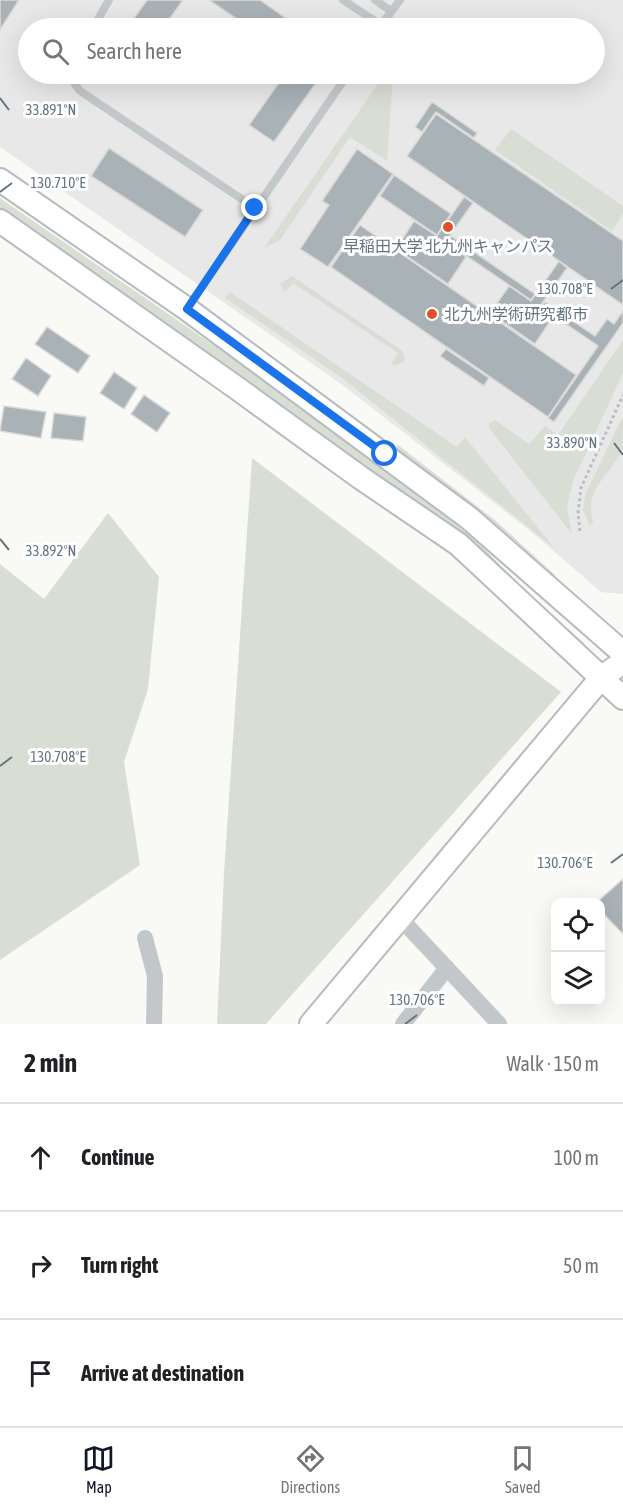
<!DOCTYPE html>
<html lang="en">
<head>
<meta charset="utf-8">
<style>
  :root { --surface:#fff; --page:#f2f2f2; --text:#202124; --muted:#757577; --line:#e0e0e0; --accent:#111827 }
  body { margin:0; font-family:"Asap Condensed","Noto Sans JP",sans-serif; background:var(--page); color:var(--text) }
  .controls { position:absolute; right:18px; bottom:18px; display:grid; overflow:hidden; border-radius:12px; box-shadow:0 6px 24px #0002 }
  .controls button { width:54px; height:54px; display:grid; place-items:center; padding:0; border:0; border-bottom:2px solid var(--line); background:var(--surface); color:var(--text); font:30px sans-serif }
  .stop { position:absolute; width:18px; height:18px; margin:-14px; border:4px solid #1a73e8; border-radius:50%; background:#fff }
  .stop.end { background:#1a73e8; border-color:#fff; box-shadow:0 2px 6px #0008 }
  .list { margin:0; padding:0; list-style:none }
  h2 { display:flex; justify-content:space-between; align-items:center; height:78px; margin:0; padding:0 24px; font-size:26px }
  h2 small { font-size:20px; font-weight:400; color:var(--muted) }
  .list li { display:grid; grid-template-columns:39px 1fr auto; gap:18px; align-items:center; box-sizing:border-box; height:108px; padding:0 24px; border-top:2px solid var(--line) }
  .list b { display:block; font-size:22px; white-space:nowrap }
  .list em { font-size:20px; font-style:normal; color:var(--muted) }
  .icon { flex:none; width:33px; height:33px; fill:none; stroke:currentColor; stroke-width:2; stroke-linecap:round; stroke-linejoin:round }
  .map { position:relative; flex:none; width:623px; height:1024px; overflow:hidden }
  .search { position:absolute; background:var(--surface); box-shadow:0 6px 24px #0002; left:18px; right:18px; top:18px; height:66px; display:flex; align-items:center; gap:15px; box-sizing:border-box; padding:0 21px; border-radius:33px; color:var(--muted); font-size:22px }
  .sheet { height:402px; background:var(--surface) }
  nav { display:flex; justify-content:space-around; align-items:center; box-sizing:border-box; height:84px; border-top:2px solid var(--line); background:var(--surface); font-size:16px; color:var(--muted) }
  nav a { display:grid; justify-items:center; gap:3px }
  nav .on { color:var(--accent) }
  .map>svg:first-child { display:block }
  .built { fill:#e7e8e7; fill-rule:evenodd }
  .green { fill:#d9ded5 }
  .building { fill:#a9b2b7; stroke:#dbdad8; stroke-width:1.5 }
  .lines { fill:none; stroke-linecap:round; stroke-linejoin:round }
  .secondary-casing { stroke:#b5bbbf; stroke-width:26 }
  .path { stroke:#babec1; stroke-width:3; stroke-dasharray:3 3; stroke-linecap:butt }
  .lane { stroke:#c2c7ca; stroke-width:8 }
  .street { stroke:#c2c7ca; stroke-width:16 }
  .secondary { stroke:#fff; stroke-width:22 }
  .route { stroke:#1a73e8; stroke-width:8 }
  .ticks { fill:none; stroke:#647681; stroke-width:2 }
  .poi-dot { fill:#e24f2d; stroke:#fff; stroke-width:2 }
  .labels { text-anchor:middle; stroke-width:6; stroke-linejoin:round; paint-order:stroke }
  .poi-label { font-size:16px; fill:#647681; stroke:#fff }
  .ticks-label { font-size:15px; text-anchor:middle; fill:#647681; stroke:#fff; stroke-width:6; stroke-linejoin:round; paint-order:stroke }
</style>
</head>
<body>
<div class="map">
<svg width="623" height="1024" viewBox="0 0 623 1024">
  <rect width="100%" height="100%" fill="#f9f9f6"/>
  <path class="built" d="M0 0H623V594L601 592 534 534 344 386 0 147ZM28 28H594V74H28Z"/>
  <g class="green">
    <polygon points="385,74 393,74 387,161 350,137 280,240 264,248"/>
    <polygon points="511,129 623,206 623,214 612,231 495,150"/>
    <polygon points="0,198 270,384 345,438 477,541 530,596 584,643 583,646 0,213"/>
    <polygon points="292,276 401,350 404,354 405,361 395,366 391,364 398,353 293,283 286,291 283,290 280,284"/>
    <polygon points="230,292 457,447 465,437 554,548 342,378 225,298"/>
    <polygon points="623,340 623,373 573,481 567,507 572,534 489,428 489,423 495,420 529,444 545,426 558,435"/>
    <path d="M623 416C623 426 623 441 622 450 610 476 583 489 593 522L590 526 583 510 585 495Z"/>
    <polygon points="398,445 496,521 555,575 550,581 393,452"/>
    <polygon points="252,458 561,692 266,1024 217,1024 224,873"/>
    <polygon points="108,513 159,577 148,689 124,762 140,865 0,960 0,564 44,599"/>
  </g>
  <g class="building">
    <polygon points="0,0 19,0 0,30"/>
    <polygon points="147,0 183,0 163,28 127,28"/>
    <polygon points="209,0 260,0 300,28 250,28"/>
    <polygon points="285,74 302,74 316,83 274,142 249,125"/>
    <polygon points="432,102 477,133 474,138 436,112 422,132 415,127"/>
    <polygon points="436,114 623,241 623,305 407,156"/>
    <polygon points="109,148 203,210 185,237 91,176"/>
    <polygon points="357,149 393,174 328,267 300,249 329,205 322,201"/>
    <polygon points="394,175 451,214 437,235 380,196"/>
    <polygon points="464,197 473,203 445,242 466,257 448,284 396,249 414,221 437,236"/>
    <polygon points="360,225 576,375 548,417 331,267"/>
    <polygon points="451,236 535,294 531,300 446,242"/>
    <polygon points="559,261 567,268 540,306 553,317 535,344 490,313 509,286 531,301"/>
    <polygon points="545,302 595,336 607,319 614,324 623,311 623,323 554,422 548,418 598,346 541,307"/>
    <polygon points="47,327 90,356 78,373 35,344"/>
    <polygon points="446,349 489,378 484,386 440,356"/>
    <polygon points="26,358 51,376 38,396 12,379"/>
    <polygon points="114,372 137,388 124,409 100,393"/>
    <polygon points="144,395 170,413 157,432 131,414"/>
    <polygon points="4,406 46,412 41,438 0,431"/>
    <polygon points="54,413 86,417 83,441 51,438"/>
    <polygon points="623,879 623,934 600,910 600,902 597,902"/>
  </g>
  <g class="lines">
    <defs>
      <g id="secondary">
        <polyline points="0,180 187,309 469,518 623,653"/>
        <polyline points="0,221 234,386 361,478 458,544 623,698"/>
        <polyline points="311,1024 601,678 623,662"/>
      </g>
    </defs>
    <use href="#secondary" class="secondary-casing"/>
    <polyline class="path" points="580,531 578,513 581,488 623,395"/>
    <g class="lane">
      <polyline points="343,0 381,25"/>
      <polyline points="375,0 391,11"/>
      <polyline points="93,28 109,0"/>
      <polyline points="379,28 400,0"/>
      <polyline points="71,74 70,77 80,91 255,208"/>
      <polyline points="187,309 348,74"/>
    </g>
    <g class="street">
      <polyline points="400,918 499,1024"/>
      <polyline points="145,938 155,976 154,1024"/>
      <polyline points="403,1024 447,968"/>
    </g>
    <use href="#secondary" class="secondary"/>
  </g>
  <g class="lines">
    <polyline class="route" points="255,208 187,309 385,454"/>
  </g>
  <path class="ticks" d="M0 98 9 110M0 192 12 183M611 289 623 280M614 443 623 455M0 539 9 550M0 766 12 757M611 863 623 854M405 1024 417 1015"/>
  <g class="poi-dot">
    <circle cx="448" cy="227" r="6"/>
    <circle cx="432" cy="314" r="6"/>
  </g>
  <g class="labels">
    <g class="poi-label">
      <text x="448" y="252">早稲田大学 北九州キャンパス</text>
      <text x="444" y="320" text-anchor="start">北九州学術研究都市</text>
    </g>
  </g>
  <g class="ticks-label">
    <text x="51" y="115">33.891°N</text>
    <text x="58" y="188">130.710°E</text>
    <text x="565" y="294">130.708°E</text>
    <text x="572" y="448">33.890°N</text>
    <text x="51" y="556">33.892°N</text>
    <text x="58" y="762">130.708°E</text>
    <text x="565" y="868">130.706°E</text>
    <text x="417" y="1005">130.706°E</text>
  </g>
</svg>
<div class="controls">
<button><svg class="icon" aria-label="locate" viewBox="0 0 24 24"><circle cx="12" cy="12" r="6"/><path d="M12 2v4M12 18v4M2 12h4M18 12h4"/></svg></button>
<button><svg class="icon" aria-label="layers" viewBox="0 0 24 24"><path d="M12 4l9 5-9 5-9-5zM3 14l9 5 9-5"/></svg></button>
</div>
<div class="stop" style="left:385px;top:454px"></div>
<div class="stop end" style="left:255px;top:208px"></div>
<div class="search"><svg class="icon" aria-label="search" viewBox="0 0 24 24"><circle cx="10" cy="10" r="6"/><path d="M15 15l6 6"/></svg>Search here</div>
</div>
<section class="sheet">
<h2>2 min<small>Walk · 150 m</small></h2>
<ul class="list">
<li><svg class="icon" aria-label="ahead" viewBox="0 0 24 24"><path d="M12 20V5M6 11l6-6 6 6"/></svg><div><b>Continue</b></div><em>100 m</em></li>
<li><svg class="icon" aria-label="right" viewBox="0 0 24 24"><path d="M7 20v-9h11M14 6l5 5-5 5"/></svg><div><b>Turn right</b></div><em>50 m</em></li>
<li><svg class="icon" aria-label="arrive" viewBox="0 0 24 24"><path d="M6 21V4h12l-3 4 3 4H6"/></svg><div><b>Arrive at destination</b></div></li>
</ul>
</section>
<nav>
<a class="on"><svg class="icon" aria-label="map" viewBox="0 0 24 24"><path d="M3 6l6-2 6 2 6-2v14l-6 2-6-2-6 2zM9 4v14M15 6v14"/></svg>Map</a>
<a><svg class="icon" aria-label="directions" viewBox="0 0 24 24"><path d="M12 3l9 9-9 9-9-9zM9 14v-3h6M13 9l2 2-2 2"/></svg>Directions</a>
<a><svg class="icon" aria-label="saved" viewBox="0 0 24 24"><path d="M7 4h10v16l-5-4-5 4z"/></svg>Saved</a>
</nav>
</body>
</html>
